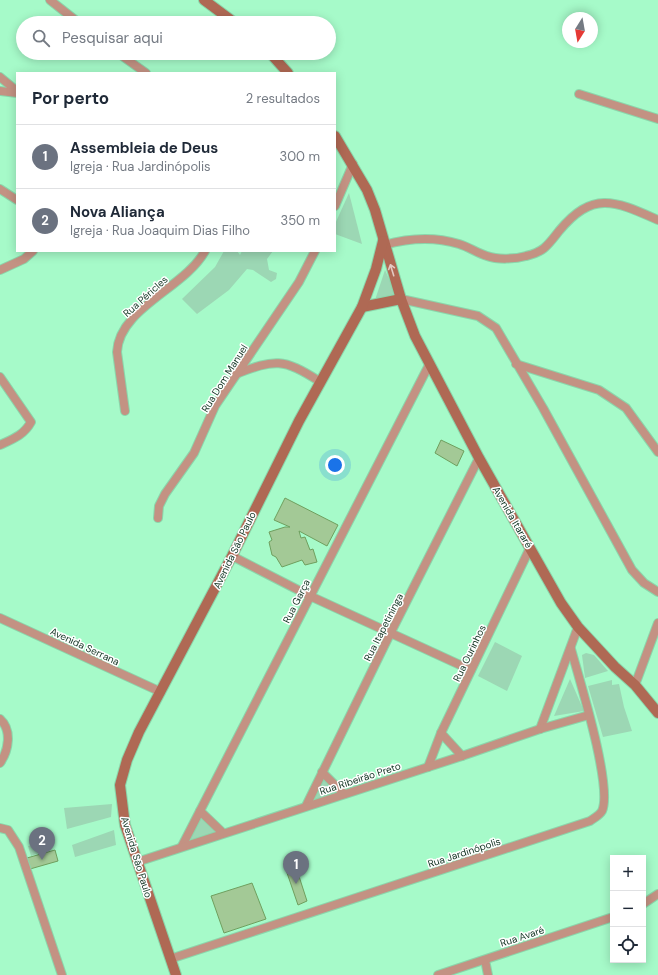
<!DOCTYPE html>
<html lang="pt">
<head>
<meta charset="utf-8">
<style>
  :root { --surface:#fff; --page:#f2f2f3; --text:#1f2937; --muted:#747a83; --line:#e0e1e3; --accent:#1a73e8 }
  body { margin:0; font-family:"DM Sans",sans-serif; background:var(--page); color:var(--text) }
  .controls { position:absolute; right:12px; bottom:12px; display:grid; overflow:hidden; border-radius:0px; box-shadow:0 2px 10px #0003 }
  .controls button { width:36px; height:36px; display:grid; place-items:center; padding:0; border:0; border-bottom:1px solid var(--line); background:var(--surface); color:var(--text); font:20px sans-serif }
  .compass { position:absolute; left:562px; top:12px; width:36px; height:36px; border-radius:50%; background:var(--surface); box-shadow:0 2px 10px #0003; rotate:191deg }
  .you { position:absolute; left:335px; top:465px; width:14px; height:14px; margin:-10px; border:3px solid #fff; border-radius:50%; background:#1a73e8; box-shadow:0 0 0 6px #1a73e833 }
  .badge { display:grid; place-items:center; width:26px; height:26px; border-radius:50%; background:var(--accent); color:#fff; font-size:13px; font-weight:700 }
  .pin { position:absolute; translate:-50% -33px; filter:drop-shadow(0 1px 2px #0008) }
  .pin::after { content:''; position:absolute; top:21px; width:14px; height:12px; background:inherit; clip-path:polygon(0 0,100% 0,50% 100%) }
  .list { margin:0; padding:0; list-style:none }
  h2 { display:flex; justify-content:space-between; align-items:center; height:52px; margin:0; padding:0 16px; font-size:17px }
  h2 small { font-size:13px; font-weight:400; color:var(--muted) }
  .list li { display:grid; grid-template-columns:26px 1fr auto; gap:12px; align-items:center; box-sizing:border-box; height:64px; padding:0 16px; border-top:1px solid var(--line) }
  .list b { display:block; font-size:15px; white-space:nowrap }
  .list p { margin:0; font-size:13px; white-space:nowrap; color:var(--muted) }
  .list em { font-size:13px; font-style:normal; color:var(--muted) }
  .icon { flex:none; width:22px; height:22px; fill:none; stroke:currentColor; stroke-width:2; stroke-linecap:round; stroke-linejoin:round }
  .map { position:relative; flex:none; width:658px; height:975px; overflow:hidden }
  .search { position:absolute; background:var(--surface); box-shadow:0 2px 10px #0003; left:16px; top:16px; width:320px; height:44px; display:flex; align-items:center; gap:10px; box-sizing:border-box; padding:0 14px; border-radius:22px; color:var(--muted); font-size:15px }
  .panel { position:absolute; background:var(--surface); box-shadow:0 2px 10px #0003; left:16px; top:72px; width:320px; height:180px; border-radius:0px }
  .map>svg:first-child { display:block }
  .green { fill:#9cd7b4 }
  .building { fill:#a3c996; stroke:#6f9f5e }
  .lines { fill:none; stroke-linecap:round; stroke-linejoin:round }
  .street-casing { stroke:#8bd6ab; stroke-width:10 }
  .secondary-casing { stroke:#8bd6ab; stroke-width:12 }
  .street { stroke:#c39283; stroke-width:8 }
  .secondary { stroke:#af6954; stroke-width:10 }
  .oneway { stroke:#e3cac3 }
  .labels { text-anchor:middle; stroke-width:3; stroke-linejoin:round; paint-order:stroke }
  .street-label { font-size:10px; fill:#113422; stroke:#fff }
</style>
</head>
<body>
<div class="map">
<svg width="658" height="975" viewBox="0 0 658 975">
  <rect width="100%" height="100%" fill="#a6fac9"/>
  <g class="green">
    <polygon points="349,193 362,244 335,234 335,224"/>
    <polygon points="224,251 237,251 240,255 242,251 273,251 267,259 269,270 277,273 276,279 271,282 253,270 247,269 229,290 197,314 182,299 215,267"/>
    <polygon points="385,270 396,294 375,300"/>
    <polygon points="495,642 522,656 507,691 478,676"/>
    <polygon points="586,653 594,655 608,671 585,678 582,655"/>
    <polygon points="570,679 584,711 554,716"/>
    <polygon points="612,680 612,685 619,684 624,707 632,731 603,737 588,686"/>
    <polygon points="322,775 340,794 310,802"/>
    <polygon points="112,804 111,817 67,829 64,808"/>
    <polygon points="200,813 220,832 188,841"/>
    <polygon points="114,830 116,845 75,857 72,845"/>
    <polygon points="43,843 42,852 31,856 28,846"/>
  </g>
  <g class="building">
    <polygon points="441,440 464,451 457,466 435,453"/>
    <polygon points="285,498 338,525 327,546 299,531 301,538 305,537 310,550 313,549 317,562 305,565 302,560 282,567 276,557 272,555 269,542 272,540 269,532 285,527 290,527 274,520"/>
    <polygon points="55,850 58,861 30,869 27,858"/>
    <polygon points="296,862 298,866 296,867 307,901 298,905 285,867"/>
    <polygon points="252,883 266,919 224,933 211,896"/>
  </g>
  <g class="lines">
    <defs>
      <g id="street">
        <polyline points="50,0 79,23"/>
        <polyline points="118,53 146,73"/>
        <polyline points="0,77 17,91"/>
        <polyline points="0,91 17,93"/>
        <polyline points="579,94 658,119"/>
        <polyline points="0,189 17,200"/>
        <polyline points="335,206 353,164"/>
        <path d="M384 245C409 238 433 236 459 244 469 247 477 253 487 256 498 260 515 259 526 256 544 252 548 245 559 231 593 190 615 201 658 220"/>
        <polyline points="0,270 24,259 33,251"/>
        <polyline points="401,299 478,316 496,328 543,408 632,570 644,583 658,592"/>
        <polyline points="516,364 599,390 626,408 658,452"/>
        <path d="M236 374C275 359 283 358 319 381"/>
        <path d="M0 377 31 422C24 435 13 439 0 445"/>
        <path d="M125 411 117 352C119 308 185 288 205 251"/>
        <polyline points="158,518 159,506 165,494 194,453 215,406 299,282 315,251"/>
        <polyline points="232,556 310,596 471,670"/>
        <polyline points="0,618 161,692"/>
        <polyline points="635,685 658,623"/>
        <path d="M0 719C12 730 9 750 0 763"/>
        <polyline points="540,729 578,627"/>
        <polyline points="441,733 462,756"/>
        <polyline points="428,767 441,733 530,548"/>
        <polyline points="322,772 344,794"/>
        <polyline points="306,806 390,634 479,458"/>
        <polyline points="200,811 223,833"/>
        <polyline points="0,828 8,830 19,847 62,975"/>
        <polyline points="182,846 429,365"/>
        <polyline points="137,862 462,756 540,729 589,715"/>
        <polyline points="643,904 658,894"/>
        <path d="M170 959 590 821C594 818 599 816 602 811 613 787 579 678 571 649"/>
        <polyline points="485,960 488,975"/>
        <polyline points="438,975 613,917"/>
      </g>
      <g id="secondary">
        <polyline points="204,0 235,23"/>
        <polyline points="270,53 288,73"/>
        <polyline points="335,136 367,190 375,210 401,299 415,336 479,458 561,603 578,627 615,667 635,685 658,713"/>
        <polyline points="362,307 401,299"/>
        <polyline points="176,975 125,825 120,785 127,760 139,732 232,556 299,421 362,307 376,269 383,241"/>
      </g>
    </defs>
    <use href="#street" class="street-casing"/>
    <use href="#secondary" class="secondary-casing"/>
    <use href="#street" class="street"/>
    <use href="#secondary" class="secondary"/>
  </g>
  <defs><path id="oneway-shaft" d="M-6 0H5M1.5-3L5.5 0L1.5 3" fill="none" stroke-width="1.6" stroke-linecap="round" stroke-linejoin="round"/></defs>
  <use class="oneway" href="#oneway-shaft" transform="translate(392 270) rotate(-107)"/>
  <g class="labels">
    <g class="street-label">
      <text transform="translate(145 296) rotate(-42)" y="4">Rua Péricles</text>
      <text transform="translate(224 378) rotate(-58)" y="4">Rua Dom Manuel</text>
      <text transform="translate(513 517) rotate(60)" y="4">Avenida Itararé</text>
      <text transform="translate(234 550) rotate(-64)" y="4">Avenida São Paulo</text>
      <text transform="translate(296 601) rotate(-63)" y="4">Rua Garça</text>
      <text transform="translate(383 627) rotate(-63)" y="4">Rua Itapetininga</text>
      <text transform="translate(85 646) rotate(25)" y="4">Avenida Serrana</text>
      <text transform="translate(469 653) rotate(-64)" y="4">Rua Ourinhos</text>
      <text transform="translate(360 778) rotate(-18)" y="4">Rua Ribeirão Preto</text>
      <text transform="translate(464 852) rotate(-18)" y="4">Rua Jardinópolis</text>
      <text transform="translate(137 857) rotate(73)" y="4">Avenida São Paulo</text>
      <text transform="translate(522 936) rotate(-18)" y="4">Rua Avaré</text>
    </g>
  </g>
</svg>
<div class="controls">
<button>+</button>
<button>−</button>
<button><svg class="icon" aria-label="locate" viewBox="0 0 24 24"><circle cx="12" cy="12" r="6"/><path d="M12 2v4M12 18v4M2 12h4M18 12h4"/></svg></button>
</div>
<svg class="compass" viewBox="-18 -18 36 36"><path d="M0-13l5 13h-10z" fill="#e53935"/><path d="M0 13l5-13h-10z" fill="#747a83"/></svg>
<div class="you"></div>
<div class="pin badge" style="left:296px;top:884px;background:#6b7280">1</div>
<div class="pin badge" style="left:42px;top:860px;background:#6b7280">2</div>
<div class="search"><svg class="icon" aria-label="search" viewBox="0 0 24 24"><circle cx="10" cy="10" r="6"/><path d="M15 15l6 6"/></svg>Pesquisar aqui</div>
<section class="panel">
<h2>Por perto<small>2 resultados</small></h2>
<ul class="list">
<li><span class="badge" style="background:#6b7280">1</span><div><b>Assembleia de Deus</b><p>Igreja · Rua Jardinópolis</p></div><em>300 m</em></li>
<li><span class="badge" style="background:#6b7280">2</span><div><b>Nova Aliança</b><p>Igreja · Rua Joaquim Dias Filho</p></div><em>350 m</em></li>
</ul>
</section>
</div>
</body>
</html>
